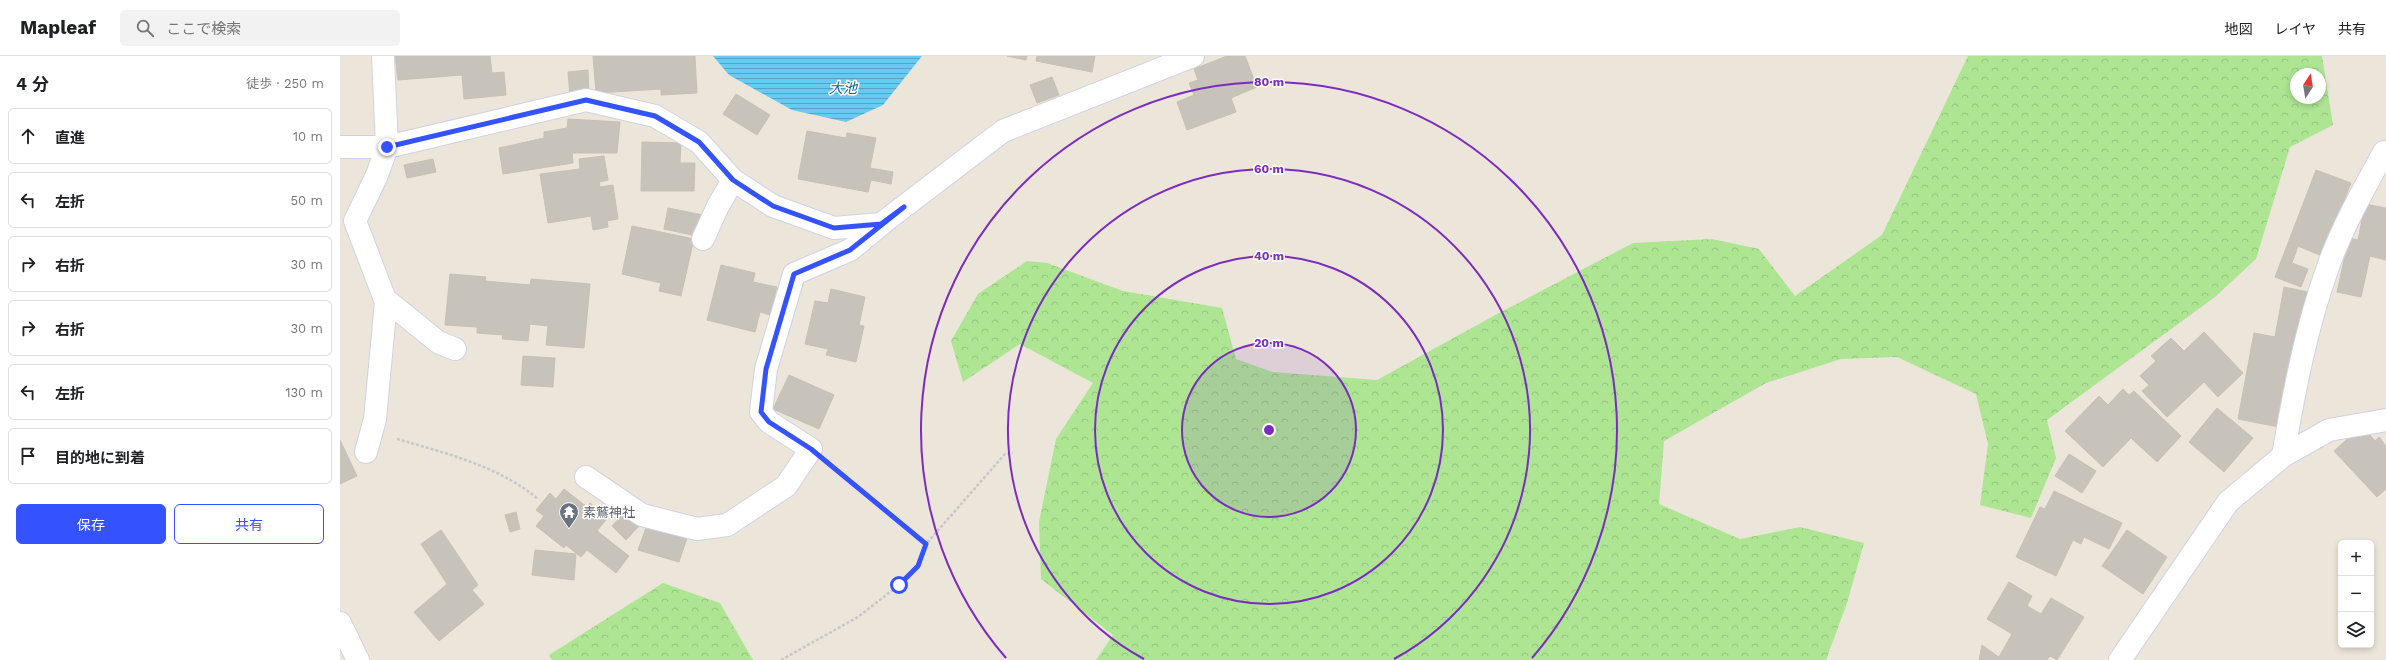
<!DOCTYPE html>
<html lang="ja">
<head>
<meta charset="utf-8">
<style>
  :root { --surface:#fff; --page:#f2f2f2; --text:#202124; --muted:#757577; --line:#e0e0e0; --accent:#3453ff }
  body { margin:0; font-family:"Work Sans","Noto Sans JP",sans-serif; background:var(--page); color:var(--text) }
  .controls { position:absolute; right:12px; bottom:12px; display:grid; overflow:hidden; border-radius:6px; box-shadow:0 2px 6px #0003 }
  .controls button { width:36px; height:36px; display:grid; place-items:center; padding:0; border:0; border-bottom:1px solid var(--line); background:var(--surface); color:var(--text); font:20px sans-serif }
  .compass { position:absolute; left:1950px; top:12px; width:36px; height:36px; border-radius:50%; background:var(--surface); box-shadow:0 2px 6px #0003; rotate:12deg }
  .stop { position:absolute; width:12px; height:12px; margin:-9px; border:3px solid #3453ff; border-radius:50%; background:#fff }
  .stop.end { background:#3453ff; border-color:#fff; box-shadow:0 1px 4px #0008 }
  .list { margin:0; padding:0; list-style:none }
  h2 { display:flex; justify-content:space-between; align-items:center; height:52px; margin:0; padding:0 16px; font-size:17px }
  h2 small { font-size:13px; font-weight:400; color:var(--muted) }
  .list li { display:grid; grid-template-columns:26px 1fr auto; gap:12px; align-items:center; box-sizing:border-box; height:56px; margin:0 8px 8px; padding:0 8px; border:1px solid var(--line); border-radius:6px }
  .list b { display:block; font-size:15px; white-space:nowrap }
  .list em { font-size:13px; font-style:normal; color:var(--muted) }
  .actions { display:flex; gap:8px; padding:12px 16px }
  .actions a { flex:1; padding:9px 0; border:1px solid var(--accent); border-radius:6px; text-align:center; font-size:14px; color:var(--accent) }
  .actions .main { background:var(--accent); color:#fff }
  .icon { flex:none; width:22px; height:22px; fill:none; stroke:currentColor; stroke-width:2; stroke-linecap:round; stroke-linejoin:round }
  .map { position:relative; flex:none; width:2046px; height:604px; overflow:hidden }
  header { display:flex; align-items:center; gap:24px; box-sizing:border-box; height:56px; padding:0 20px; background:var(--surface); border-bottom:1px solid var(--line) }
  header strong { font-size:19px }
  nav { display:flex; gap:22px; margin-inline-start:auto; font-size:14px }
  .search { width:280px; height:36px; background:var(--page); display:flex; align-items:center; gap:10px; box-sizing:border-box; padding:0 14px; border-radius:6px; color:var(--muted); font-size:15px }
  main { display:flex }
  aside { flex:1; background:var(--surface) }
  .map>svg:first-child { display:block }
  .forest { fill:url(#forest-crowns); fill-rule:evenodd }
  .water { fill:url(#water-rules) }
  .building { fill:#c7c2ba; stroke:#c7c1b4 }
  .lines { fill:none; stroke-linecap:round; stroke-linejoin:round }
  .minor-casing { stroke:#cfd2e3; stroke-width:24 }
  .path { stroke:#c7c7c7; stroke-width:2.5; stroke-dasharray:3 2; stroke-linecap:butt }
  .minor { stroke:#fff; stroke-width:22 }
  .route { stroke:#3453ff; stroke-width:5 }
  .ring { fill:none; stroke:#7b2cbf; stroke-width:2 }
  .labels { text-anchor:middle; stroke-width:3; stroke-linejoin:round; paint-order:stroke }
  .worship-label { font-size:13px; fill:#5b616d; stroke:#fff; text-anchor:start }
  .water-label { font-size:14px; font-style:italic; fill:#08669e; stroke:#fff }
  .centre { fill:#7b2cbf; stroke:#fff; stroke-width:2 }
  .ring-label { font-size:12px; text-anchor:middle; font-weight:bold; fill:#7b2cbf; stroke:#fff; stroke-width:3; stroke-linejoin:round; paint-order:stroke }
</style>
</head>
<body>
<header>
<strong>Mapleaf</strong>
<div class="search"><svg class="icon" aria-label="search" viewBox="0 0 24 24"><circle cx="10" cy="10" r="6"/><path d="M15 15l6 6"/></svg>ここで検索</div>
<nav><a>地図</a><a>レイヤ</a><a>共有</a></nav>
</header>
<main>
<aside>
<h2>4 分<small>徒歩 · 250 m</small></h2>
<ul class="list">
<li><svg class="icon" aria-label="ahead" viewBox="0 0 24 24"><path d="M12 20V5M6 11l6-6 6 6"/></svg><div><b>直進</b></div><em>10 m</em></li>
<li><svg class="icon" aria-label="left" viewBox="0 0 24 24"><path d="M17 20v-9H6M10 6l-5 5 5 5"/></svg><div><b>左折</b></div><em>50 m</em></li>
<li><svg class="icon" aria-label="right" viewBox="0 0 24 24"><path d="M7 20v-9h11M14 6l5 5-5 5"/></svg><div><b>右折</b></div><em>30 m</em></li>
<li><svg class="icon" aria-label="right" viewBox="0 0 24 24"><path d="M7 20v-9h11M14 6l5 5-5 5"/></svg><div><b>右折</b></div><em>30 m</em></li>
<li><svg class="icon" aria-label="left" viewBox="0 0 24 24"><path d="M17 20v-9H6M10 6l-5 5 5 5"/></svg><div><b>左折</b></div><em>130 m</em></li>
<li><svg class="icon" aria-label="arrive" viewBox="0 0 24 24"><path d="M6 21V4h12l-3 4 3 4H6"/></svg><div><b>目的地に到着</b></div></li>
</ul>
<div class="actions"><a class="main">保存</a><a>共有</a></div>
</aside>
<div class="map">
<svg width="2046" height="604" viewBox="0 0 2046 604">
  <defs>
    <pattern id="forest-crowns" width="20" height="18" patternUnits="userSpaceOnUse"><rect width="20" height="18" fill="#ade593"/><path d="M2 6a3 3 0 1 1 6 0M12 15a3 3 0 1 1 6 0" fill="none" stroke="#95c47f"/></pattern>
    <pattern id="water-rules" width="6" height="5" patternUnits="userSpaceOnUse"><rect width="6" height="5" fill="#67caf3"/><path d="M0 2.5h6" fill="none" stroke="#55a4c5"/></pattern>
  </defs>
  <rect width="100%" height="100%" fill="#ece5da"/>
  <g class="forest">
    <path d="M1628 0H1982L1993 69 1950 91 1916 203 1875 241 1707 364 1716 402 1691 462 1640 449 1648 388 1636 338 1557 301 1501 303 1426 327 1324 385 1319 448 1400 483 1460 471 1524 487 1507 547 1486 604H756L773 579 701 523 699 466 716 383 753 327 680 288 623 326 611 285 638 238 687 205 707 207 783 235 882 252 896 303 933 316 1037 324 1159 257 1293 187 1372 183 1419 193 1455 240 1542 179ZM1956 18H1980V42H1956Z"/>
    <polygon points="323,527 380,547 413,604 212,604 209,599"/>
  </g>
  <polygon class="water" points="373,0 582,0 543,49 506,66 452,54 389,19"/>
  <g class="building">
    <polygon points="55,0 150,0 152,17 164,16 166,39 124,43 122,19 58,24"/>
    <polygon points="253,0 355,0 357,37 321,39 321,33 256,37"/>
    <polygon points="667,0 687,0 686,4"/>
    <polygon points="697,0 755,0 752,16 696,5"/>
    <polygon points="887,0 905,0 917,31 891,42 896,56 847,74 837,46 854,39 849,27 858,24 854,13"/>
    <polygon points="248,14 249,40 230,41 228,16"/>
    <polygon points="712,21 719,39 697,47 690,29"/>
    <polygon points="396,38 430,59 417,79 383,58"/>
    <polygon points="228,63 280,66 277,97 232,97 233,107 163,118 159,92 204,82 204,76 227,72"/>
    <polygon points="467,75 506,82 507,77 536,82 530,112 553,116 551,128 531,124 528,136 458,123"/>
    <polygon points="302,86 341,87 340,107 355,107 354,135 301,135"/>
    <polygon points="264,100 268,124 259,126 260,131 273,129 278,163 267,165 268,171 253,174 251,160 208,167 200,118 240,113 239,103"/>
    <polygon points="93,103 96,116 67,122 64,109"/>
    <polygon points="1976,114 2011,127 1982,200 1958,190 1952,207 1968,213 1961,231 1935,221"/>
    <polygon points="2025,148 2046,152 2046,204 2030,200 2021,241 1997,236 2009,182 2018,184"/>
    <polygon points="328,152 363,159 352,179 324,173"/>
    <polygon points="292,170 354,183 341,240 319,235 321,227 282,218"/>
    <polygon points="381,209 415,217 413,226 437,231 430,259 420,256 415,276 367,264"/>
    <polygon points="110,218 146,221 145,225 190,229 191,223 250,228 244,292 206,289 208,270 190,268 188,285 162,283 163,279 137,277 137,271 105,269"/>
    <polygon points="1944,231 1968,236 1944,372 1898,363 1914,277 1935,281"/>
    <polygon points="491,233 525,241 519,269 524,270 516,306 486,299 488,293 465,288 475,245 488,247"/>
    <polygon points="1864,276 1903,317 1878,341 1864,326 1827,361 1802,335 1809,329 1800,320 1816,305 1811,300 1831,282 1844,295"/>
    <polygon points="183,300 215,302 213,331 181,329"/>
    <polygon points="449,319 494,339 479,373 433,353"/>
    <polygon points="1783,333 1789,339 1794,335 1841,380 1817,406 1791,382 1763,411 1725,375 1759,340 1768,349"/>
    <polygon points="1877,352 1913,382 1884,416 1849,386"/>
    <polygon points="2022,370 2035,385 2039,381 2046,390 2046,433 2037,441 1994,395"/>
    <polygon points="0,384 17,420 0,428"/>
    <polygon points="1729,398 1756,415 1742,437 1715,420"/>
    <polygon points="224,433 247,451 250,447 268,461 257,475 289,500 276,517 247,494 241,501 226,489 224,492 196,470 204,460 196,454 210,437 216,443"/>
    <polygon points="1714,435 1782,467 1769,493 1744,481 1741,488 1733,484 1716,520 1676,501 1700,451 1705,453"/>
    <polygon points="176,456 180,473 170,476 165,459"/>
    <polygon points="284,457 299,470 286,484 272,470"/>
    <polygon points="307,469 347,482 339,506 298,494"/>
    <polygon points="101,474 138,529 132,534 144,548 99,585 74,556 107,528 81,488"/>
    <polygon points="1787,474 1827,501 1803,538 1762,510"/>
    <polygon points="195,494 236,498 234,524 192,519"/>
    <polygon points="1669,526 1692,540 1687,550 1701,558 1711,542 1744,561 1717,604 1710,600 1707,604 1663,604 1659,601 1672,578 1647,563"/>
    <polygon points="1642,589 1663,604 1639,604"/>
  </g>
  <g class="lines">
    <defs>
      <g id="minor">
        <polyline points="0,91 47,91 246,44 315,60 359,86 393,124 433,150 494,172 541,168 663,75 853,0"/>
        <polyline points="363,183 378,150 393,124"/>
        <polyline points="45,243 98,286 115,293"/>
        <polyline points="26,396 35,363 46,246 15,165 37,119 47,91 43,0"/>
        <path d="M1943 400C1954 336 1966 272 1988 211 2002 171 2024 133 2044 96"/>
        <polyline points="246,421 302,459 357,473 387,469 446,430 471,393 429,366 421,356 426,313 454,218 510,194 543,167"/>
        <polyline points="0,567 18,604"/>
        <polyline points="1780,604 1888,446 1943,400 1989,374 2046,364"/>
      </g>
    </defs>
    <use href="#minor" class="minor-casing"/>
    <g class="path">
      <path d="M57 383C105 397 159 410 198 443"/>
      <polyline points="491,410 586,488 665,398 673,397"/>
      <polyline points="441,604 518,561 559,529 578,510 586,488"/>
    </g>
    <use href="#minor" class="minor"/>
  </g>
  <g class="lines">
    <polyline class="route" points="47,91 246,44 315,60 359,86 393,124 433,150 494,172 541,168 564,151 510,194 454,218 426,313 421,356 429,366 471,393 586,488 578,510 559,529"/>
  </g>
  <circle cx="929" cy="374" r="87" fill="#7b2cbf" fill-opacity=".12"/>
  <g class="ring">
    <circle cx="929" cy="374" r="87"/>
    <circle cx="929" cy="374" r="174"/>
    <path d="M804 603A261 261 0 1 1 1054 603"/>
    <path d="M666 602A348 348 0 1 1 1192 602"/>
  </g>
  <defs>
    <symbol id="temple-pin" viewBox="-11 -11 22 30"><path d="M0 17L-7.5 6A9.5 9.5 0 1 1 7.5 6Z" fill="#6b7280" stroke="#fff"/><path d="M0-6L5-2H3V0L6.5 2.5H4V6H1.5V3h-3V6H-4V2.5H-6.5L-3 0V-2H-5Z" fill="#fff"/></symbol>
  </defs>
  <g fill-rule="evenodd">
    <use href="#temple-pin" x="218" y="445" width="22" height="30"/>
  </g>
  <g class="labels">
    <g class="worship-label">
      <text x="243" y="461">素鷲神社</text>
    </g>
    <g class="water-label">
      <text x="503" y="37">大池</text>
    </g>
  </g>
  <circle cx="929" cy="374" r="6" class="centre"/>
  <g class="ring-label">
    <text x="929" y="30">80 m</text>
    <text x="929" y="117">60 m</text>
    <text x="929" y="204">40 m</text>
    <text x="929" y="291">20 m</text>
  </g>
</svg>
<div class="controls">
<button>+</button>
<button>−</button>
<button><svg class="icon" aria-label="layers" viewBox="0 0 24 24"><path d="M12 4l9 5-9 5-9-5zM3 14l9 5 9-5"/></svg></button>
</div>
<svg class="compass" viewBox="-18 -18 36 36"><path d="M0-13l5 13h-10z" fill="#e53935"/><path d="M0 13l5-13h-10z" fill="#757577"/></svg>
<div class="stop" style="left:559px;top:529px"></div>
<div class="stop end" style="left:47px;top:91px"></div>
</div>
</main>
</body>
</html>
